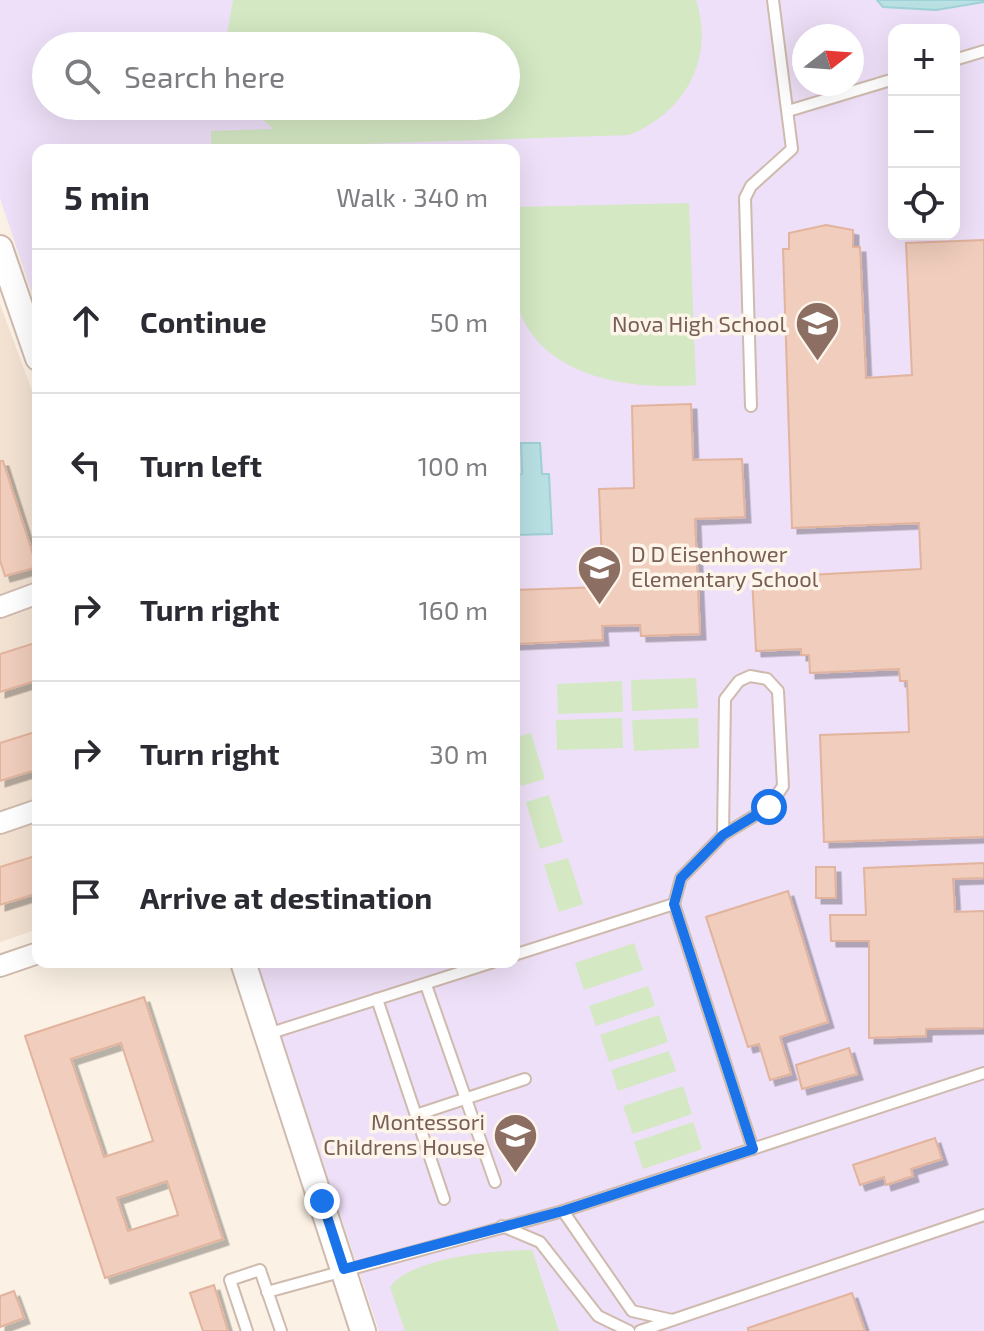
<!DOCTYPE html>
<html lang="en">
<head>
<meta charset="utf-8">
<style>
  :root { --surface:#fff; --page:#f7f7f7; --text:#2b2b33; --muted:#7c7c81; --line:#e1e1e2 }
  body { margin:0; font-family:"Exo 2",sans-serif; background:var(--page); color:var(--text) }
  .controls { position:absolute; right:24px; top:24px; display:grid; overflow:hidden; border-radius:16px; box-shadow:0 8px 32px #0002 }
  .controls button { width:72px; height:72px; display:grid; place-items:center; padding:0; border:0; border-bottom:2px solid var(--line); background:var(--surface); color:var(--text); font:40px sans-serif }
  .compass { position:absolute; left:792px; top:24px; width:72px; height:72px; border-radius:50%; background:var(--surface); box-shadow:0 8px 32px #0002; rotate:73deg }
  .stop { position:absolute; width:24px; height:24px; margin:-18px; border:6px solid #1a73e8; border-radius:50%; background:#fff }
  .stop.end { background:#1a73e8; border-color:#fff; box-shadow:0 2px 8px #0008 }
  .list { margin:0; padding:0; list-style:none }
  h2 { display:flex; justify-content:space-between; align-items:center; height:104px; margin:0; padding:0 32px; font-size:34px }
  h2 small { font-size:26px; font-weight:400; color:var(--muted) }
  .list li { display:grid; grid-template-columns:52px 1fr auto; gap:24px; align-items:center; box-sizing:border-box; height:144px; padding:0 32px; border-top:2px solid var(--line) }
  .list b { display:block; font-size:30px; white-space:nowrap }
  .list em { font-size:26px; font-style:normal; color:var(--muted) }
  .icon { flex:none; width:44px; height:44px; fill:none; stroke:currentColor; stroke-width:2; stroke-linecap:round; stroke-linejoin:round }
  .map { position:relative; flex:none; width:984px; height:1331px; overflow:hidden }
  .search { position:absolute; background:var(--surface); box-shadow:0 8px 32px #0002; left:32px; top:32px; width:488px; height:88px; display:flex; align-items:center; gap:20px; box-sizing:border-box; padding:0 28px; border-radius:44px; color:var(--muted); font-size:30px }
  .panel { position:absolute; background:var(--surface); box-shadow:0 8px 32px #0002; left:32px; top:144px; width:488px; height:824px; border-radius:16px }
  .map>svg:first-child { display:block }
  .residential { fill:#f3e2d2 }
  .education { fill:#eee0f8; fill-rule:evenodd }
  .green { fill:#d4e8c3 }
  .water { fill:#b9e1e4; stroke:#9fd1d6; stroke-width:2 }
  .building { fill:#f0cdbc; stroke:#e2b39d; stroke-width:2; fill-rule:evenodd; filter:url(#shadow) }
  .lines { fill:none; stroke-linecap:round; stroke-linejoin:round }
  .service-casing { stroke:#cfbaae; stroke-width:14 }
  .minor-casing { stroke:#cfbaae; stroke-width:24 }
  .tertiary-casing { stroke:#cfbaae; stroke-width:28 }
  .service { stroke:#fff; stroke-width:10 }
  .minor { stroke:#fff; stroke-width:20 }
  .tertiary { stroke:#fff; stroke-width:24 }
  .route { stroke:#1a73e8; stroke-width:10 }
  .labels { text-anchor:middle; stroke-width:7; stroke-linejoin:round; paint-order:stroke }
  .education-label { font-size:22px; fill:#785e54; stroke:#fef5ea; text-anchor:end }
</style>
</head>
<body>
<div class="map">
<svg width="984" height="1331" viewBox="0 0 984 1331">
  <defs>
    <filter id="shadow"><feDropShadow dx="5.5" dy="5.5" stdDeviation="0" flood-color="#0004"/></filter>
  </defs>
  <rect width="100%" height="100%" fill="#fbf1e4"/>
  <polygon class="residential" points="0,304 38,407 38,929 0,942"/>
  <path class="education" d="M0 0H984V1331H379L256 962H514V150H38V311L0 198ZM894 30H954V234H894ZM804 36H852V84H804ZM46 46H506V106H46Z"/>
  <g class="green">
    <path d="M233 0H696C715 58 685 113 629 135L211 149V131L273 129 248 106H506V46H225Z"/>
    <path d="M689 203 696 385C624 391 526 375 514 288 511 262 514 233 514 207Z"/>
    <polygon points="696,678 698,708 632,711 631,680"/>
    <polygon points="622,681 623,712 558,714 557,684"/>
    <polygon points="622,718 623,748 557,750 556,720"/>
    <polygon points="698,718 699,748 634,751 632,720"/>
    <polygon points="531,733 545,779 521,786 514,762 514,738"/>
    <polygon points="549,795 563,842 540,849 526,802"/>
    <polygon points="568,858 583,904 559,912 544,865"/>
    <polygon points="634,943 643,970 584,990 575,963"/>
    <polygon points="648,986 655,1006 596,1026 589,1006"/>
    <polygon points="659,1015 668,1042 609,1062 600,1035"/>
    <polygon points="669,1051 676,1071 618,1091 611,1070"/>
    <polygon points="683,1086 692,1114 633,1134 623,1106"/>
    <polygon points="693,1122 702,1149 643,1169 634,1142"/>
    <path d="M532 1250 559 1331H405L390 1287C412 1257 495 1250 532 1250Z"/>
  </g>
  <g class="water">
    <polygon points="877,0 984,0 984,2 936,10 883,7"/>
    <polygon points="521,443 540,443 542,474 549,474 552,534 514,535 514,475 522,474"/>
  </g>
  <g class="building">
    <polygon points="826,225 853,230 853,247 860,247 866,378 912,375 906,243 984,240 984,837 824,842 820,735 909,732 907,681 900,681 899,669 810,673 809,655 801,655 801,649 756,651 752,578 921,569 919,523 792,528 783,249 789,249 789,233"/>
    <polygon points="691,404 693,460 742,459 745,517 695,519 700,634 641,636 640,625 602,626 603,640 514,644 514,590 603,587 599,489 634,488 632,406"/>
    <polygon points="0,461 3,461 37,567 5,576 0,560"/>
    <polygon points="38,642 38,680 0,692 0,654"/>
    <polygon points="38,731 38,769 0,781 0,743"/>
    <polygon points="38,855 38,893 0,905 0,867"/>
    <polygon points="984,863 984,878 953,879 955,912 984,911 984,1028 926,1029 926,1036 869,1038 869,941 831,941 830,915 866,915 864,868"/>
    <polygon points="816,867 835,867 836,898 816,898"/>
    <polygon points="788,891 828,1022 780,1037 791,1074 770,1080 759,1044 748,1047 706,917"/>
    <path d="M144 997 223 1239 105 1278 25 1036ZM121 1043 153 1141 104 1157 71 1059ZM167 1181 178 1215 128 1231 117 1198Z"/>
    <polygon points="849,1048 857,1074 802,1089 796,1065"/>
    <polygon points="935,1138 942,1159 911,1169 913,1176 886,1185 884,1177 860,1185 853,1165"/>
    <polygon points="214,1285 228,1331 203,1331 190,1293"/>
    <polygon points="14,1291 24,1318 0,1327 0,1296"/>
    <polygon points="852,1293 865,1331 748,1331 748,1328"/>
  </g>
  <g class="lines">
    <defs>
      <g id="service">
        <polyline points="954,60 984,51"/>
        <polyline points="788,111 894,79"/>
        <polyline points="751,406 745,198 751,186 792,149 773,0"/>
        <polyline points="674,904 681,878 723,835 769,807 783,786 778,691 767,679 750,676 739,681 725,699 723,835"/>
        <polyline points="514,955 674,904 753,1149"/>
        <polyline points="426,985 495,1182"/>
        <polyline points="377,999 444,1199"/>
        <polyline points="268,1034 493,962"/>
        <polyline points="416,1115 525,1079"/>
        <polyline points="563,1211 632,1311 672,1320"/>
        <polyline points="502,1226 540,1242 598,1316 629,1331"/>
        <polyline points="267,1292 563,1211 984,1073"/>
        <polyline points="247,1331 230,1280 260,1270 281,1331"/>
        <polyline points="640,1331 984,1215"/>
      </g>
      <g id="minor">
        <polyline points="0,607 38,593"/>
        <polyline points="0,823 38,810"/>
        <polyline points="0,966 38,953"/>
      </g>
      <g id="tertiary">
        <polyline points="0,248 38,358"/>
        <polyline points="243,962 363,1331"/>
      </g>
    </defs>
    <use href="#service" class="service-casing"/>
    <use href="#minor" class="minor-casing"/>
    <use href="#tertiary" class="tertiary-casing"/>
    <use href="#service" class="service"/>
    <use href="#minor" class="minor"/>
    <use href="#tertiary" class="tertiary"/>
  </g>
  <g class="lines">
    <polyline class="route" points="322,1201 344,1269 563,1211 753,1149 674,904 681,878 723,835 769,807"/>
  </g>
  <defs>
    <symbol id="school-pin" viewBox="-11 -11 22 30"><path d="M0 17L-7.5 6A9.5 9.5 0 1 1 7.5 6Z" fill="#8d6e63" stroke="#fef5ea"/><path d="M0-5L7-2L0 1L-7-2ZM-4 1L0 2.5L4 1V4Q0 6-4 4Z" fill="#fff"/></symbol>
  </defs>
  <g fill-rule="evenodd">
    <use href="#school-pin" x="792" y="298" width="51" height="69"/>
    <use href="#school-pin" x="574" y="542" width="51" height="69"/>
    <use href="#school-pin" x="490" y="1110" width="51" height="69"/>
  </g>
  <g class="labels">
    <g class="education-label">
      <text x="786" y="332">Nova High School</text>
      <text x="631" y="562" text-anchor="start">D D Eisenhower<tspan x="631" dy="25">Elementary School</tspan></text>
      <text x="485" y="1130">Montessori<tspan x="485" dy="25">Childrens House</tspan></text>
    </g>
  </g>
</svg>
<div class="controls">
<button>+</button>
<button>−</button>
<button><svg class="icon" aria-label="locate" viewBox="0 0 24 24"><circle cx="12" cy="12" r="6"/><path d="M12 2v4M12 18v4M2 12h4M18 12h4"/></svg></button>
</div>
<svg class="compass" viewBox="-18 -18 36 36"><path d="M0-13l5 13h-10z" fill="#e53935"/><path d="M0 13l5-13h-10z" fill="#7c7c81"/></svg>
<div class="stop" style="left:769px;top:807px"></div>
<div class="stop end" style="left:322px;top:1201px"></div>
<div class="search"><svg class="icon" aria-label="search" viewBox="0 0 24 24"><circle cx="10" cy="10" r="6"/><path d="M15 15l6 6"/></svg>Search here</div>
<section class="panel">
<h2>5 min<small>Walk · 340 m</small></h2>
<ul class="list">
<li><svg class="icon" aria-label="ahead" viewBox="0 0 24 24"><path d="M12 20V5M6 11l6-6 6 6"/></svg><div><b>Continue</b></div><em>50 m</em></li>
<li><svg class="icon" aria-label="left" viewBox="0 0 24 24"><path d="M17 20v-9H6M10 6l-5 5 5 5"/></svg><div><b>Turn left</b></div><em>100 m</em></li>
<li><svg class="icon" aria-label="right" viewBox="0 0 24 24"><path d="M7 20v-9h11M14 6l5 5-5 5"/></svg><div><b>Turn right</b></div><em>160 m</em></li>
<li><svg class="icon" aria-label="right" viewBox="0 0 24 24"><path d="M7 20v-9h11M14 6l5 5-5 5"/></svg><div><b>Turn right</b></div><em>30 m</em></li>
<li><svg class="icon" aria-label="arrive" viewBox="0 0 24 24"><path d="M6 21V4h12l-3 4 3 4H6"/></svg><div><b>Arrive at destination</b></div></li>
</ul>
</section>
</div>
</body>
</html>
